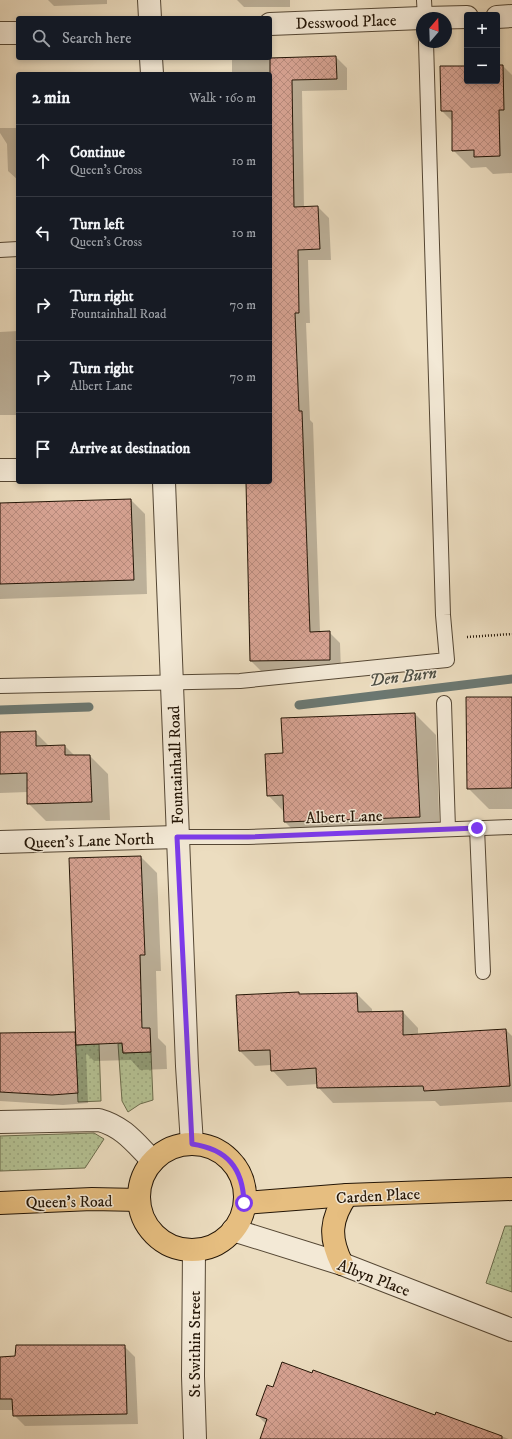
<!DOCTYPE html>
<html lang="en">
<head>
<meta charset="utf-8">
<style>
  :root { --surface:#171b24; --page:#20242c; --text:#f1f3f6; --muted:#9ea1a6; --line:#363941 }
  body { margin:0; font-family:"IM FELL DW Pica",serif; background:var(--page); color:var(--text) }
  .controls { position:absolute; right:12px; top:12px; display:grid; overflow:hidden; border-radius:4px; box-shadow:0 2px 6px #0003 }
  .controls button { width:36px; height:36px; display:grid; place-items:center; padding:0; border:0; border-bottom:1px solid var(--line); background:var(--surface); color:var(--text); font:20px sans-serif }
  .compass { position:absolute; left:416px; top:12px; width:36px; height:36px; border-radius:50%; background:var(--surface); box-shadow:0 2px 6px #0003; rotate:19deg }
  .stop { position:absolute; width:12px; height:12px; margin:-9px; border:3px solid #7c3aed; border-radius:50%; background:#fff }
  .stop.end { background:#7c3aed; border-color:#fff; box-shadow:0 1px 4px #0008 }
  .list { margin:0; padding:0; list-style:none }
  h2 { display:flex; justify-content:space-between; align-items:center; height:52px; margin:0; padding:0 16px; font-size:17px }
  h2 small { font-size:13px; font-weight:400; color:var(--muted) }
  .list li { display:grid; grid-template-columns:26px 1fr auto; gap:12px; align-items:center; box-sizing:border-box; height:72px; padding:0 16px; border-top:1px solid var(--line) }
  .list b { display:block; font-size:15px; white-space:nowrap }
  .list p { margin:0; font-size:13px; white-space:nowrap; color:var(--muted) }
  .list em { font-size:13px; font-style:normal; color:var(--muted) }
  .icon { flex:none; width:22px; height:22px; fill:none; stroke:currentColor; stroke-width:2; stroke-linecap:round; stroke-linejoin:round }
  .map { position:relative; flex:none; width:512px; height:1439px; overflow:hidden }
  .search { position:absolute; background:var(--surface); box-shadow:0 2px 6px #0003; left:16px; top:16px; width:256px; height:44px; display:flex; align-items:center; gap:10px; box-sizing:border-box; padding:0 14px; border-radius:4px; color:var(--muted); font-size:15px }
  .panel { position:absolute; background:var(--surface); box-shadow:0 2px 6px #0003; left:16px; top:72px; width:256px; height:412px; border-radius:4px }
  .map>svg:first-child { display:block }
  .grass { fill:url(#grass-dots); stroke:#6c6c4d }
  .shadow { fill:#0003 }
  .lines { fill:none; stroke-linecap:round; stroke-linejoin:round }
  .stream { stroke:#6b7872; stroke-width:9 }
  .building { fill:url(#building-cross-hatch); stroke:#231506 }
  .service-casing { stroke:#554734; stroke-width:16 }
  .minor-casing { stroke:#554734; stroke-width:24 }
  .tertiary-casing { stroke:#554734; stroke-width:24 }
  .primary-casing { stroke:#231506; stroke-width:24 }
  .path { stroke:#231506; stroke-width:2.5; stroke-dasharray:1 2; stroke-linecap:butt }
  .service { stroke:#f3e9d6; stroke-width:14 }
  .minor { stroke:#f3e9d6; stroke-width:22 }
  .tertiary { stroke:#f3e9d6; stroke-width:22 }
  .primary { stroke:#e6be80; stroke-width:22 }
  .route { stroke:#7c3aed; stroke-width:5 }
  .labels { text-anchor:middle; stroke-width:3; stroke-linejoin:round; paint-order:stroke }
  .street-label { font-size:16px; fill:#231506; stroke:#f3e9d6 }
  .water-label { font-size:17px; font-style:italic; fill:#4d4f45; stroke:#f3e9d6 }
</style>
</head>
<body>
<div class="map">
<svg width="512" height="1439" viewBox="0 0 512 1439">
  <defs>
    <pattern id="grass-dots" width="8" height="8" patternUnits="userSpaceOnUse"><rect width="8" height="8" fill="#b5c294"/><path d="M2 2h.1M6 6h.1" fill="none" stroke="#9ba67e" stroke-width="1.8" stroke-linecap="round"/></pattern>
    <pattern id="building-cross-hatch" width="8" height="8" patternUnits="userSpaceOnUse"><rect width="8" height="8" fill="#d7a393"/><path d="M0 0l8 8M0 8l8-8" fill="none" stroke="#b88b7d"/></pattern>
  </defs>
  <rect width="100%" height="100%" fill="#ecddc0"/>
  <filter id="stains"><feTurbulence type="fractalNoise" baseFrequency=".005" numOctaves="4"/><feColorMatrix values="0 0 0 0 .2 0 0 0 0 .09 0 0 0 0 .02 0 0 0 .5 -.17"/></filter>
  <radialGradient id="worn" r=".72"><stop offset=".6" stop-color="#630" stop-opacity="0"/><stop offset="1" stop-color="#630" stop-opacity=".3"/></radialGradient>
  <g class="grass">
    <polygon points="122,1043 123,1053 151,1052 153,1100 140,1104 128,1112 122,1101 118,1044"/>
    <polygon points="99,1044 101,1101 78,1102 75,1045"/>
    <polygon points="94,1133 104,1139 85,1168 0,1171 0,1136"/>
    <polygon points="505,1226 512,1226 512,1292 486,1283"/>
  </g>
  <g class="shadow">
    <polygon points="48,0 107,0 107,4 54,6"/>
    <polygon points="237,0 290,0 290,7 244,7"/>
    <polygon points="336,57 347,68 347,90 302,91 304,208 318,207 329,218 331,260 308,260 310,323 306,323 310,420 313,423 320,632 329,632 340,643 341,671 262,672 251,661 247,482 270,482 270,74 232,74 232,60"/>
    <polygon points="497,66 503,66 512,75 512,173 493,174 486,167 471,168 453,150 453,122 442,111 467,67 467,81 497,81"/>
    <polygon points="101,72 103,74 49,74 49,73"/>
    <polygon points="0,128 18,128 18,180 8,171 7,144 0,133"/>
    <polygon points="18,331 18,415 0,415 0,332"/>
    <polygon points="131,500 145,514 147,594 0,599 0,504"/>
    <polygon points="512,698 512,809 489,809 468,788"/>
    <polygon points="415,714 436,735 440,838 306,843 285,822 284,812 268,795"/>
    <polygon points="35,732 49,746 65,746 75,756 90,756 108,774 110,820 46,821 28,803 28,792 0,793 0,734"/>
    <polygon points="141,857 157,873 161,971 156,971 158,1038 166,1046 167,1069 140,1070 131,1060 94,1061 86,1053 88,1103 63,1105 0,1101 0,1034 74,1033 77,1035"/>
    <polygon points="298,993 301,995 357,994 372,1009 372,1013 403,1012 418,1028 418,1035 506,1030 512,1036 512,1102 440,1106 435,1101 333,1103 318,1087 318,1084 287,1086 272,1070 271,1065 255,1066 240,1051"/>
    <polygon points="124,1346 135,1357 138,1424 25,1426 14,1415 14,1410 0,1410 0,1358"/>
    <polygon points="437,1413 509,1439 261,1439 266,1424 257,1415 436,1416"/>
  </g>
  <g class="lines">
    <g class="stream">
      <polyline points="299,705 512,679"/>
      <polyline points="0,710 89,707"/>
    </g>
  </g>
  <g class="building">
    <polygon points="336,56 337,79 292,80 294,207 318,206 320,249 298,250 299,313 295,313 299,411 302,411 310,632 330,631 330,660 250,661 246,482 270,482 270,58"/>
    <polygon points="497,65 503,65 504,110 499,110 500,156 474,157 474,150 452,151 452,111 441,111 440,66 467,66 467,81 497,81"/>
    <polygon points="131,499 134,580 0,584 0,503"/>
    <polygon points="466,697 512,697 512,788 467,789"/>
    <polygon points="415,713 420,817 284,822 283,795 267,796 265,754 283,753 281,718"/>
    <polygon points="36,731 36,746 65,745 65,755 90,755 92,802 27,804 27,773 0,774 0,732"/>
    <polygon points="141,856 145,955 140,955 142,1028 150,1028 151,1052 123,1053 122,1043 76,1045 69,858"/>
    <polygon points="299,992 299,994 357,993 358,1012 403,1011 403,1035 506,1029 510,1086 424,1091 423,1086 317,1088 316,1068 271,1071 270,1050 239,1051 236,995"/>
    <polygon points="75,1032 78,1093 52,1095 0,1092 0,1033"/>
    <polygon points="16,1345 125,1345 127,1414 13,1416 12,1399 0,1399 0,1357 15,1356"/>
    <polygon points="282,1362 312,1373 313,1370 435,1415 436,1412 502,1436 502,1439 260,1439 267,1419 256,1415 267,1385 273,1387"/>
  </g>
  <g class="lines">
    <defs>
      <g id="service">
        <polyline points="424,0 425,18"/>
        <polyline points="0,250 18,249"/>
        <polyline points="0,686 240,681 447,660 443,615 426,42"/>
        <polyline points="444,703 448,829"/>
        <polyline points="477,828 483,972"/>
        <polyline points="177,837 248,837 512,827"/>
      </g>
      <g id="minor">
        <polyline points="497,17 512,16"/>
        <polyline points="425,18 467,17"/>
        <polyline points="270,24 422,18"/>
        <polyline points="0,33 18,33"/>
        <polyline points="0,470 18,470"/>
        <polyline points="0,842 177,837"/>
        <path d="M0 1122 99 1120C124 1127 135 1143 153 1161"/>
      </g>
      <g id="tertiary">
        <polyline points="149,0 150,18"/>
        <polyline points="151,58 152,74"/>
        <polyline points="164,482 187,1066 192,1144"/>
        <polyline points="233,1230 342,1264 512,1330"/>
        <polyline points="194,1250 193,1376 195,1439"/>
      </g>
      <g id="primary">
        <circle cx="192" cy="1197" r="53"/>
        <polyline points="0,1203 92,1199 139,1200"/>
        <polyline points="245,1203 347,1195 512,1189"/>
        <path d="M342 1264C329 1238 330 1219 347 1195"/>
      </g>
    </defs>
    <use href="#service" class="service-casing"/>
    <use href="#minor" class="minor-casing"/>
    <use href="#tertiary" class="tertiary-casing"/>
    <use href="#primary" class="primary-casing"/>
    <polyline class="path" points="467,637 512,634"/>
    <use href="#service" class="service"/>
    <use href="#minor" class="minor"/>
    <use href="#tertiary" class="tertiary"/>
    <use href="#primary" class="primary"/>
  </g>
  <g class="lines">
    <path class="route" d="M244 1203C243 1168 227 1149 192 1144L177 837H248L477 828"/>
  </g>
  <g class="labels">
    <g class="street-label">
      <text transform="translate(346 21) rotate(-2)" y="6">Desswood Place</text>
      <text transform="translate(175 765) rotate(-92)" y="6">Fountainhall Road</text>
      <text transform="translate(344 816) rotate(-2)" y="6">Albert Lane</text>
      <text transform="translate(89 840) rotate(-2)" y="6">Queen's Lane North</text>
      <text transform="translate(378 1195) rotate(-3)" y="6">Carden Place</text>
      <text transform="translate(69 1201) rotate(-1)" y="6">Queen's Road</text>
      <text transform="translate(374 1277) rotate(21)" y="6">Albyn Place</text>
      <text transform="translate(194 1344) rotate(-90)" y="6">St Swithin Street</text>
    </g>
    <g class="water-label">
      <text transform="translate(403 676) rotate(-7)" y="6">Den Burn</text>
    </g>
  </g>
  <rect width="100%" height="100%" filter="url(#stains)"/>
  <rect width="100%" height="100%" fill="url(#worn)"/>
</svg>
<div class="controls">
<button>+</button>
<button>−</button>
</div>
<svg class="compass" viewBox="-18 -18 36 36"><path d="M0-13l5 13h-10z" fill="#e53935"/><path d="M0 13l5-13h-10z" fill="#9ea1a6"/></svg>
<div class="stop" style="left:244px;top:1203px"></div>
<div class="stop end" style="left:477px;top:828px"></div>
<div class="search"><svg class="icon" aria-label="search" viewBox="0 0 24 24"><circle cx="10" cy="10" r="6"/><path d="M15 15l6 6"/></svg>Search here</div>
<section class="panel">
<h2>2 min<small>Walk · 160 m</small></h2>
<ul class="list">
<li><svg class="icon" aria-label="ahead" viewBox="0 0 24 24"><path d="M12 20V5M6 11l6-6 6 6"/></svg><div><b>Continue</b><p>Queen's Cross</p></div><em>10 m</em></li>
<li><svg class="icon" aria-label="left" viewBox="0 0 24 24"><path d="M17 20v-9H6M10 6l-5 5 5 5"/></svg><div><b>Turn left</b><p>Queen's Cross</p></div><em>10 m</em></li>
<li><svg class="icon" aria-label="right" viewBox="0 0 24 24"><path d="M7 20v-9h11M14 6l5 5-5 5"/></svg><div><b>Turn right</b><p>Fountainhall Road</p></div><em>70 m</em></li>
<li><svg class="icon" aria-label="right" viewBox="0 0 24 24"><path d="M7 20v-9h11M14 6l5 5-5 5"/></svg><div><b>Turn right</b><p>Albert Lane</p></div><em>70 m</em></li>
<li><svg class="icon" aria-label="arrive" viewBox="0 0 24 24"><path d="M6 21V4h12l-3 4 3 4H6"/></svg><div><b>Arrive at destination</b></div></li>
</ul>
</section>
</div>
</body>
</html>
